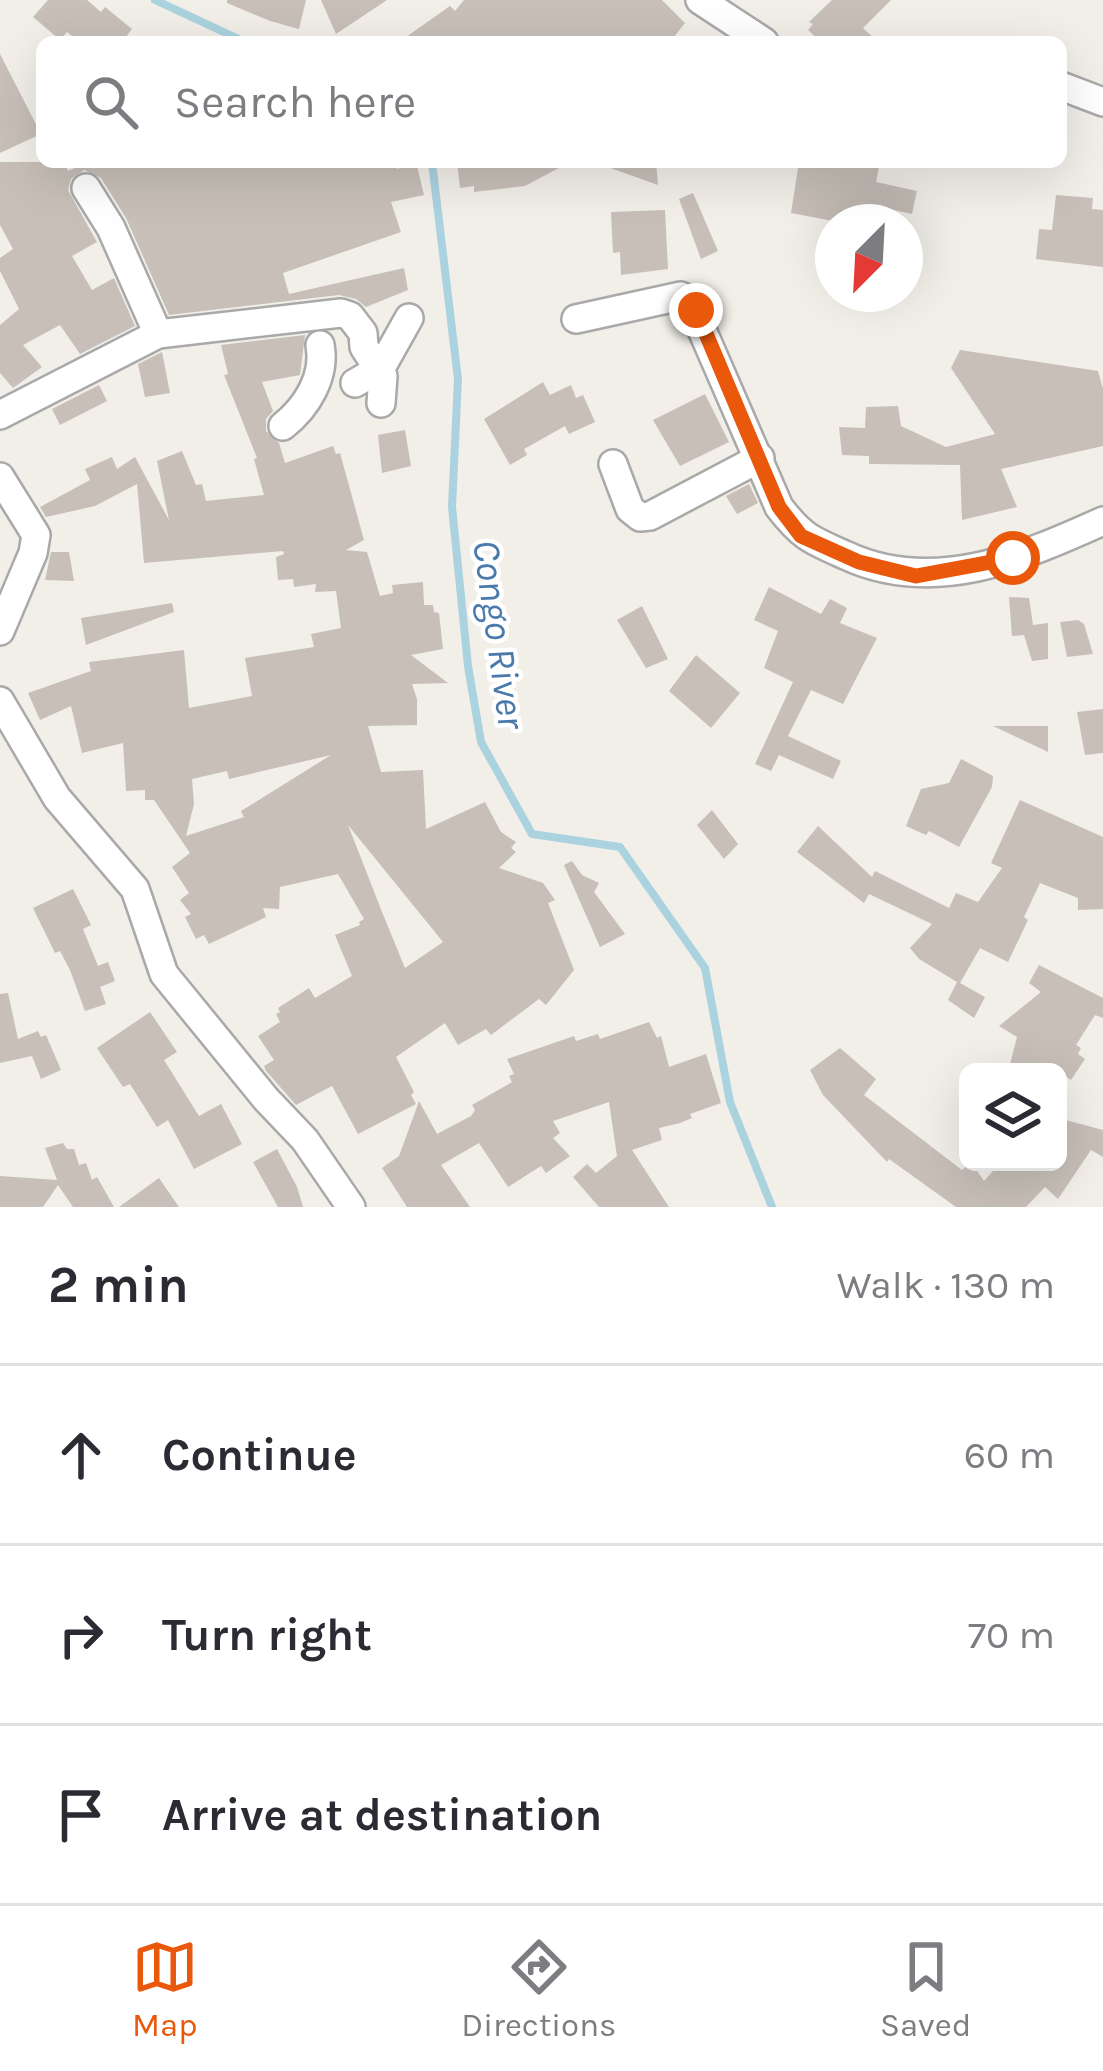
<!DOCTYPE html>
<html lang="en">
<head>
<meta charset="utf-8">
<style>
  :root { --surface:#fff; --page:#f7f7f7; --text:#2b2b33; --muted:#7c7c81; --line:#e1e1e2; --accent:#ea580c }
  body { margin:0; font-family:Karla,sans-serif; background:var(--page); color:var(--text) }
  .controls { position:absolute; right:36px; bottom:36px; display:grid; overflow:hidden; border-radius:18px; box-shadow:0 12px 48px #0002 }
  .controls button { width:108px; height:108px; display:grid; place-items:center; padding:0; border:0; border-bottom:3px solid var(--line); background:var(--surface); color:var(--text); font:60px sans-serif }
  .compass { position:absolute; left:815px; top:204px; width:108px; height:108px; border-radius:50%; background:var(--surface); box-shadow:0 12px 48px #0002; rotate:204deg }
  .stop { position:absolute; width:36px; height:36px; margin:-27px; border:9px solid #ea580c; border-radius:50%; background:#fff }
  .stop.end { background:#ea580c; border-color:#fff; box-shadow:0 3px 12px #0008 }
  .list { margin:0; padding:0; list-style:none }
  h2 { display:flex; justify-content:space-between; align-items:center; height:156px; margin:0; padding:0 48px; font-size:51px }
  h2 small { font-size:39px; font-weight:400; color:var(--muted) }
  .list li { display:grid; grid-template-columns:78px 1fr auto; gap:36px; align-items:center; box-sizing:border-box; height:180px; padding:0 48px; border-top:3px solid var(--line) }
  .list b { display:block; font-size:45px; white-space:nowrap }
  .list em { font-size:39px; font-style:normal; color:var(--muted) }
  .icon { flex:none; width:66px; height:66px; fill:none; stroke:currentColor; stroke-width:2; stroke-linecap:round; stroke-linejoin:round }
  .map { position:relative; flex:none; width:1103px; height:1207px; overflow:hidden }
  .search { position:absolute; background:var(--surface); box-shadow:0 12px 48px #0002; left:36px; right:36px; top:36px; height:132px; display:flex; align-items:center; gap:30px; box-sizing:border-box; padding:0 42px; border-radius:18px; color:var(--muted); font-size:45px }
  .sheet { height:696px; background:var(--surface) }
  nav { display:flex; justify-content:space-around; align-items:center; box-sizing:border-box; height:168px; border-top:3px solid var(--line); background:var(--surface); font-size:33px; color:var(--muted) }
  nav a { display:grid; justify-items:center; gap:6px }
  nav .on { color:var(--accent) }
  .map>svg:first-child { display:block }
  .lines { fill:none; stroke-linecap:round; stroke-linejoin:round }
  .stream { stroke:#aad3df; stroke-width:8 }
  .building { fill:#c7bfb8; fill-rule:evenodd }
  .minor-casing { stroke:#a9a9a9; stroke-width:32 }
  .minor { stroke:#fff; stroke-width:27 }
  .route { stroke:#ea580c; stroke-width:15 }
  .labels { text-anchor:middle; stroke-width:9; stroke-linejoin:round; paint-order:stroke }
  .water-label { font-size:39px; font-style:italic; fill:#4a7aab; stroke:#fff }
</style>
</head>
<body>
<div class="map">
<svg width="1103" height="1207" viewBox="0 0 1103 1207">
  <rect width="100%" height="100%" fill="#f2efe9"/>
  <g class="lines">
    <g class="stream">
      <polyline points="155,0 245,42"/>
      <polyline points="432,162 458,379 452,507 468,666 481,742 532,834 620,847 705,968 730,1102 772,1207"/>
    </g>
  </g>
  <g class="building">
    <polygon points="48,0 87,0 101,12 105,7 132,29 122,42 80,42 67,32 60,40 33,17"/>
    <polygon points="227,0 306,0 299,29 270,21 227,3"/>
    <polygon points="321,0 387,0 336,34"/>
    <polygon points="464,0 662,0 685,23 670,42 399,42 450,6 455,11"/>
    <polygon points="832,0 891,0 863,28 878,42 821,42 808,30 813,24 809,22"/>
    <polygon points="0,54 41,134 0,153"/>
    <polygon points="0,162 64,162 68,171 88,162 394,162 397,169 416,162 424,195 391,202 401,232 283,273 289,294 404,268 408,290 366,307 356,299 339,295 169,315 126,218 101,178 84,170 71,179 68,190 97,242 72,256 92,290 114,278 135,326 80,354 60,325 23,345 42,367 13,388 0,373 0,325 19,309 0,271 0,258 13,249 0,225"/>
    <polygon points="457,162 570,162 525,186 474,192 474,186 460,188"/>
    <polygon points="602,162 656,162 658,185 602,165"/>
    <polygon points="799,162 880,162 876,182 917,191 912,214 889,209 887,222 838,222 791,213"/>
    <polygon points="693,193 718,251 701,259 679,199"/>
    <polygon points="1056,195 1093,198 1092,209 1103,210 1103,267 1036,259 1039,229 1052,230"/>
    <polygon points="665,210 668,269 621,275 620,252 613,253 611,212"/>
    <path d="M305 335 300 375 262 382 273 411 266 419V431L279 443 285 463 333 446 336 454 340 453 364 540 346 550 367 552 380 596 393 593 392 585 423 582 424 605H433L434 612 439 613 443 649 411 655 448 683 412 684 417 699V725L368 726 381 772 423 770 426 829 485 802 501 832 516 842 511 848 516 852 499 868 543 883 555 900 548 903 574 970 546 1005 539 999 491 1035 486 1029 458 1045 445 1023 396 1057 414 1092 411 1095 416 1104 358 1134 332 1086 296 1105 266 1071 264 1066 274 1060 258 1036 280 1022 276 1014 280 1012 278 1008 309 988 315 998 352 976 335 935 360 925 359 922 364 919 338 874 280 887 279 909 263 908 266 917 209 944 204 935 196 939 185 917 191 914 180 900 189 893 172 867 190 853 154 800H145V790L126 791 123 743 82 753 71 706 40 720 28 693 91 671 89 662 184 650 189 708 252 696 245 658 314 647 311 634 341 628 336 591 315 592 316 584 294 587 293 579 278 580 276 557 284 554 283 551 144 563 137 484 95 506 46 517 40 507 90 480 85 469 112 457 117 469 135 457 169 520 157 461 182 451 196 485 202 484 206 501 264 495 254 459 257 458 224 375 228 374 221 345ZM331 755 241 811 244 817 186 836 194 804 192 779 227 771 229 779ZM348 825 443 942 405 968 382 912Z"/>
    <polygon points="960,350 1098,371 1103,389 1103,446 1001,469 1017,507 962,520 960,465 869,464 869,456 842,455 839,427 865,428 866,407 898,406 901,426 946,447 995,434 951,368"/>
    <polygon points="162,352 170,393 145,397 138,364"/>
    <polygon points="543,382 550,395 571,385 576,398 583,395 595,422 569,434 565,426 524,449 527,455 510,465 484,419"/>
    <polygon points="99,385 107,401 60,425 52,409"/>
    <polygon points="705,394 729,442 680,466 653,420"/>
    <polygon points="405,430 411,466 382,473 378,435"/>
    <polygon points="749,484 758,503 737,514 726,496"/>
    <polygon points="51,552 69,552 74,581 45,580"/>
    <polygon points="769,587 821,614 830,599 847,608 840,623 877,638 843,704 811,690 788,736 841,761 833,779 779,755 771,771 755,764 793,682 764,668 778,631 754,620"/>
    <polygon points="1009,597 1029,598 1033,625 1048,623 1048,659 1032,661 1024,635 1012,636"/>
    <polygon points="172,603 174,612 86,645 81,618"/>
    <polygon points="642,606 668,659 646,668 617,620"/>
    <polygon points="1078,620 1084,624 1093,654 1067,657 1060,622"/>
    <polygon points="696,655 740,693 711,728 669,691"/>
    <polygon points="1103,709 1103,753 1085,755 1077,712"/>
    <polygon points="993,726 1048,726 1048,752"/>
    <polygon points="961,759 993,776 992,787 959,847 929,831 926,835 906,826 921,789 949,783"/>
    <polygon points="1020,800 1103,837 1103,909 1078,910 1078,898 1040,883 1024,917 1028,920 1008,962 980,948 960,983 985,997 974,1018 948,1000 957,982 919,959 910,948 932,924 869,894 864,903 797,852 818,826 872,877 875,871 949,908 956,893 978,902 1002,868 991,863"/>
    <polygon points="712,810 738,844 724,859 697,825"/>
    <polygon points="572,861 582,875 599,883 594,892 625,934 600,947 564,865"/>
    <polygon points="73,889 91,925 83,929 98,966 108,962 115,981 100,987 106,1004 85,1011 70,970 60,951 55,953 33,908"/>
    <polygon points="1039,965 1103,998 1103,1018 1095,1015 1076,1045 1081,1048 1078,1054 1085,1059 1071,1080 1059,1072 1008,1072 1017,1037 999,1026 1041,992 1029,983"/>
    <polygon points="8,993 18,1039 38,1031 41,1037 46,1035 61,1070 41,1079 32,1056 0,1063 0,994"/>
    <polygon points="150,1012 177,1052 164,1060 199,1116 221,1104 242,1144 194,1169 168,1120 157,1127 130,1084 123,1087 97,1048"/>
    <polygon points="649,1022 657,1038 661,1036 669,1067 706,1054 721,1103 690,1114 692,1118 680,1123 659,1128 662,1140 632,1150 669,1207 599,1207 573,1177 587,1164 596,1173 617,1156 609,1102 553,1121 560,1133 553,1138 570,1156 546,1173 541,1166 508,1187 479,1143 441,1165 470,1207 407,1207 382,1168 399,1156 419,1101 437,1134 471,1116 475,1110 472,1105 512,1082 509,1076 514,1074 507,1059 574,1036 576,1041 598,1034 600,1039"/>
    <polygon points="840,1048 876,1079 864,1095 962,1170 971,1162 984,1181 1001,1162 1058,1162 1058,1118 1103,1130 1103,1157 1091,1150 1058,1199 1045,1187 1026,1207 956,1207 889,1159 887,1162 823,1095 810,1070"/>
    <polygon points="63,1143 67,1149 74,1149 79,1165 86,1163 92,1180 97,1177 114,1207 73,1207 58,1185 43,1207 0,1207 0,1176 57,1180 45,1148"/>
    <polygon points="277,1149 297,1187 303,1207 278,1207 253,1162"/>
    <polygon points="159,1178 179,1207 119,1207"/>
  </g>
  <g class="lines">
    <defs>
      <g id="minor">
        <polyline points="700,0 764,42"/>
        <polyline points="1061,86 1103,102"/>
        <polyline points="86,188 111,228 158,334"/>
        <path d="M576 319 681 296 689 300 779 507C802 537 811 540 845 555 932 596 1021 558 1103 521"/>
        <polyline points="355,383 381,368 409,318"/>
        <polyline points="0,415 158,334 341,313 350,316 363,333 364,347 383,376 381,403"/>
        <path d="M283 426C307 407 326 376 320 345"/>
        <polyline points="613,464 630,509 640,517 650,516 760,458"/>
        <polyline points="0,477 36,535 33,553 0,631"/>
        <polyline points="0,701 57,798 135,889 164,974 266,1099 305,1140 351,1207"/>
      </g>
    </defs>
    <use href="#minor" class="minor-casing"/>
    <use href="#minor" class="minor"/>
  </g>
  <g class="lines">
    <polyline class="route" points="696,310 779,507 801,536 859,562 916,576 1013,558"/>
  </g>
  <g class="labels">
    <g class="water-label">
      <text transform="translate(500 634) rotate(82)" y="14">Congo River</text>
    </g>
  </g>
</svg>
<div class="controls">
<button><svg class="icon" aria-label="layers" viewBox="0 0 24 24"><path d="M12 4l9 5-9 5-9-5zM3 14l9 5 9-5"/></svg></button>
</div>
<svg class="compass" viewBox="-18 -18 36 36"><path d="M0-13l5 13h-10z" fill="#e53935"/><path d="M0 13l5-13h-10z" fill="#7c7c81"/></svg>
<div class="stop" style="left:1013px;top:558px"></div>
<div class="stop end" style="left:696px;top:310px"></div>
<div class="search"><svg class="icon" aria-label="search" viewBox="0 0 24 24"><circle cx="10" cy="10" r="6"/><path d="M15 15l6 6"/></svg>Search here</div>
</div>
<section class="sheet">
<h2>2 min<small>Walk · 130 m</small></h2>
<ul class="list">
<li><svg class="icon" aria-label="ahead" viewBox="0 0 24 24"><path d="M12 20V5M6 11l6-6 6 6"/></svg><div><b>Continue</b></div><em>60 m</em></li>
<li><svg class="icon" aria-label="right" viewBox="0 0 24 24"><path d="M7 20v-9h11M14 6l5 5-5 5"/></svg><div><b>Turn right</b></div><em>70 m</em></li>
<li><svg class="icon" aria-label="arrive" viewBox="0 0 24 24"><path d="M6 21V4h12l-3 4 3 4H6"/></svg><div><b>Arrive at destination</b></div></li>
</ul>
</section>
<nav>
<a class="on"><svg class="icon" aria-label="map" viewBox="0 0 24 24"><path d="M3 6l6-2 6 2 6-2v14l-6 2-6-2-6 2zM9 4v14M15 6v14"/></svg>Map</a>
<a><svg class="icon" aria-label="directions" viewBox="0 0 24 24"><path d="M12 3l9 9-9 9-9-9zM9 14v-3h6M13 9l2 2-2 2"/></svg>Directions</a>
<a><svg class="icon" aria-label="saved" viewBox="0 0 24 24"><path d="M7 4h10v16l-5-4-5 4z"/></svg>Saved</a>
</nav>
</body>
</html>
